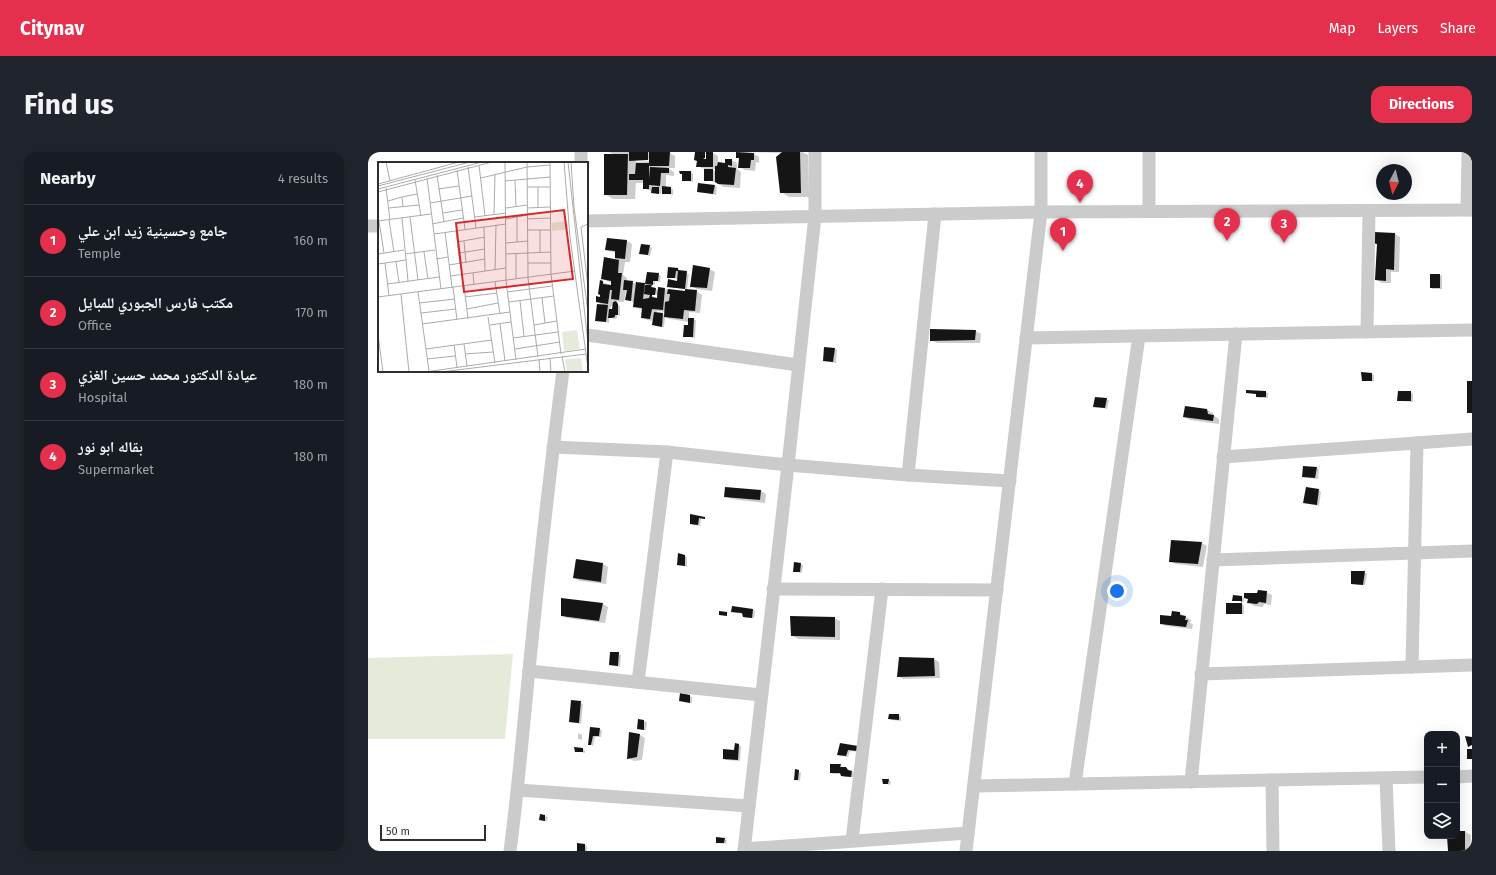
<!DOCTYPE html>
<html lang="en">
<head>
<meta charset="utf-8">
<style>
  :root { --surface:#171b24; --page:#20242c; --text:#f1f3f6; --muted:#9ea1a6; --line:#363941; --accent:#e5304d }
  body { margin:0; font-family:"Fira Sans","Noto Naskh Arabic",sans-serif; background:var(--page); color:var(--text) }
  .controls { position:absolute; right:12px; bottom:12px; display:grid; overflow:hidden; border-radius:8px; box-shadow:0 4px 16px #0002 }
  .controls button { width:36px; height:36px; display:grid; place-items:center; padding:0; border:0; border-bottom:1px solid var(--line); background:var(--surface); color:var(--text); font:20px sans-serif }
  .compass { position:absolute; left:1008px; top:12px; width:36px; height:36px; border-radius:50%; background:var(--surface); box-shadow:0 4px 16px #0002; rotate:187deg }
  .scale { position:absolute; left:12px; bottom:10px; width:106px; box-sizing:border-box; padding-left:4px; border:2px solid #2e2e2e; border-top:0; font-size:11px; line-height:14px; white-space:nowrap; color:#2e2e2e; -webkit-text-stroke:3px #fff; paint-order:stroke }
  .you { position:absolute; left:749px; top:439px; width:14px; height:14px; margin:-10px; border:3px solid #fff; border-radius:50%; background:#1a73e8; box-shadow:0 0 0 6px #1a73e833 }
  .badge { display:grid; place-items:center; width:26px; height:26px; border-radius:50%; background:var(--accent); color:#fff; font-size:13px; font-weight:700 }
  .pin { position:absolute; translate:-50% -33px; filter:drop-shadow(0 1px 2px #0008) }
  .pin::after { content:''; position:absolute; top:21px; width:14px; height:12px; background:inherit; clip-path:polygon(0 0,100% 0,50% 100%) }
  .list { margin:0; padding:0; list-style:none }
  h2 { display:flex; justify-content:space-between; align-items:center; height:52px; margin:0; padding:0 16px; font-size:17px }
  h2 small { font-size:13px; font-weight:400; color:var(--muted) }
  .list li { display:grid; grid-template-columns:26px 1fr auto; gap:12px; align-items:center; box-sizing:border-box; height:72px; padding:0 16px; border-top:1px solid var(--line) }
  .list b { display:block; font-size:15px; white-space:nowrap }
  .list p { margin:0; font-size:13px; white-space:nowrap; color:var(--muted) }
  .list em { font-size:13px; font-style:normal; color:var(--muted) }
  .icon { flex:none; width:22px; height:22px; fill:none; stroke:currentColor; stroke-width:2; stroke-linecap:round; stroke-linejoin:round }
  .map { position:relative; flex:none; width:1104px; height:699px; overflow:hidden; border-radius:12px }
  header { display:flex; align-items:center; gap:24px; box-sizing:border-box; height:56px; padding:0 20px; background:var(--accent); color:#fff }
  header strong { font-size:19px }
  nav { display:flex; gap:22px; margin-inline-start:auto; font-size:14px }
  .intro { display:flex; align-items:center; justify-content:space-between; box-sizing:border-box; height:96px; padding:0 24px }
  h1 { margin:0; font-size:28px }
  .button { padding:10px 18px; border-radius:12px; background:var(--accent); color:#fff; font-size:14px; font-weight:700 }
  main { display:flex; gap:24px; padding:0 24px }
  aside { flex:1; background:var(--surface); border-radius:12px; box-shadow:0 4px 16px #0002 }
  .map>svg:first-child { display:block }
  .green { fill:#e5ebdb }
  .shadow { fill:#0003; fill-rule:evenodd }
  .building { fill:#151515 }
  .lines { fill:none; stroke-linecap:round; stroke-linejoin:round }
  .street { stroke:#cbcbcb; stroke-width:13 }
  .inset-road { fill:none; stroke:#ababab; stroke-width:1 }
  .view { fill:#d62828; fill-opacity:0.15; stroke:#d62828; stroke-width:2 }
  .inset-edge { fill:none; stroke:#2e2e2e; stroke-width:2 }
</style>
</head>
<body>
<header>
<strong>Citynav</strong>
<nav><a>Map</a><a>Layers</a><a>Share</a></nav>
</header>
<div class="intro"><h1>Find us</h1><a class="button">Directions</a></div>
<main>
<aside>
<h2>Nearby<small>4 results</small></h2>
<ul class="list">
<li><span class="badge">1</span><div><b>جامع وحسينية زيد ابن علي</b><p>Temple</p></div><em>160 m</em></li>
<li><span class="badge">2</span><div><b>مكتب فارس الجبوري للمبايل</b><p>Office</p></div><em>170 m</em></li>
<li><span class="badge">3</span><div><b>عيادة الدكتور محمد حسين الغزي</b><p>Hospital</p></div><em>180 m</em></li>
<li><span class="badge">4</span><div><b>بقاله ابو نور</b><p>Supermarket</p></div><em>180 m</em></li>
</ul>
</aside>
<div class="map">
<svg width="1104" height="699" viewBox="0 0 1104 699">
  <rect width="100%" height="100%" fill="#fff"/>
  <polygon class="green" points="145,502 137,587 0,587 0,506"/>
  <g class="shadow">
    <path d="M241 0H300L307 4V16H300L306 20V24L298 23V35L305 37V43L295 41V36H294L293 42 287 41 276 36V31H268L267 47H245L237 42 246 3ZM285 7V9L268 10V8Z"/>
    <path d="M328 0H338L336 5 331 8H339L345 1 350 4V11L358 12 363 8 369 11V17L373 20 372 36 356 35 347 30 337 28V17L329 14ZM343 17H348V20Z"/>
    <polygon points="385,0 413,0 413,1"/>
    <polygon points="416,0 434,0 440,3 441,45 421,45 413,40"/>
    <polygon points="386,2 391,5 391,11 388,10 387,19 377,18 371,15 372,7 369,5"/>
    <polygon points="323,20 325,22 325,30 315,28 315,22"/>
    <polygon points="346,34 349,35 348,43 330,39"/>
    <polygon points="1007,81 1027,82 1032,85 1031,120 1023,120 1023,131 1014,131 1009,128 1010,93 1006,91"/>
    <path d="M259 89 264 92 262 110H257L255 123 259 126V129L278 133 280 121 290 122 293 124 292 130 287 129V133L280 132 286 136H285L291 139V136L318 140V137L302 135 310 130V127L300 125 310 117 312 119 321 122 319 138 328 139 334 143 332 161 321 160V167L328 168 327 186 316 184 321 174V170L302 167 297 165 296 175 288 174 286 173V169L279 168 274 165 275 158 266 155V150L258 148 260 139H258L256 150 245 149 252 154V164L249 163V166L247 167 241 165V171L228 168 235 153 229 150 232 146 235 130 244 134V131L234 127 247 108 248 101 238 98ZM284 140 290 144V147L282 143H286L283 141ZM243 154H245V158H242ZM289 159 297 160V163L289 161Z"/>
    <polygon points="281,94 284,96 282,104 272,101"/>
    <polygon points="341,117 347,120 344,139 329,137 323,134"/>
    <polygon points="1072,123 1074,124 1074,137 1065,137 1063,136"/>
    <polygon points="608,179 613,182 612,191 569,191 563,188"/>
    <polygon points="467,197 469,198 468,211 456,209"/>
    <polygon points="1004,222 1006,223 1006,229 997,229 995,228"/>
    <polygon points="879,240 898,240 900,241 900,246 891,246 889,244 889,242"/>
    <polygon points="1043,240 1045,242 1045,250 1033,249 1030,248"/>
    <polygon points="728,246 741,248 739,257 726,254"/>
    <polygon points="839,258 845,261 845,263 851,267 851,272 822,268 816,265"/>
    <polygon points="949,316 951,317 950,327 935,325"/>
    <polygon points="951,338 953,340 951,354 936,351"/>
    <polygon points="393,339 398,342 397,351 363,347 357,344"/>
    <polygon points="323,363 337,366 339,367 333,367 332,374 325,373 323,371"/>
    <polygon points="834,391 839,394 835,415 808,412 802,409"/>
    <polygon points="317,404 319,405 319,415 310,413"/>
    <polygon points="208,408 235,412 240,415 238,432 212,429 206,426"/>
    <polygon points="433,412 435,413 434,421 426,419"/>
    <polygon points="996,420 999,422 997,433 984,432"/>
    <polygon points="898,440 904,443 903,453 896,452 895,455 886,454 881,450 881,448 877,445"/>
    <polygon points="873,445 876,446 876,450 865,448"/>
    <polygon points="194,448 235,452 240,455 237,471 199,466 194,463"/>
    <polygon points="859,452 874,452 876,454 876,462 861,462 859,461"/>
    <polygon points="385,458 387,459 386,466 378,466 376,465 375,462 364,460"/>
    <polygon points="805,460 812,461 823,468 822,471 825,472 824,477 798,474 793,471 804,465"/>
    <polygon points="466,466 472,469 472,488 430,487 424,483"/>
    <polygon points="243,501 253,503 252,515 242,513"/>
    <polygon points="566,507 571,510 572,526 535,527 530,524"/>
    <polygon points="322,544 324,545 324,551 312,548"/>
    <polygon points="204,549 215,552 213,572 202,570"/>
    <polygon points="522,563 531,563 533,565 533,569 524,568 522,567"/>
    <polygon points="271,568 279,570 278,578 270,577"/>
    <polygon points="223,576 234,578 233,585 227,585 225,594 222,592"/>
    <polygon points="210,581 214,583 214,588 210,587"/>
    <polygon points="262,581 272,583 277,586 274,608 266,609 260,606"/>
    <polygon points="473,592 491,600 482,599 480,605 473,604 470,603"/>
    <polygon points="370,593 373,594 372,609 358,608 356,607 367,599"/>
    <polygon points="215,597 217,599 217,601 208,599"/>
    <polygon points="463,613 473,613 475,616 478,616 486,621 485,625 476,625 473,622 466,622 463,621"/>
    <polygon points="430,619 433,621 432,629 427,628"/>
    <polygon points="521,628 523,630 522,633 516,631"/>
    <polygon points="173,663 180,665 179,669 174,669"/>
    <polygon points="1089,680 1097,680 1103,683 1102,699 1081,699 1080,684 1089,684"/>
    <polygon points="356,687 359,688 358,692 349,691"/>
    <polygon points="217,693 219,694 219,699 210,699"/>
  </g>
  <g class="building">
    <polygon points="261,0 280,0 280,8 261,9"/>
    <polygon points="281,0 302,0 301,14 281,14 281,27 282,15 301,16 301,21 293,21 292,34 281,33 281,37 275,37 275,28 261,28 261,22 267,22 268,11 281,11"/>
    <polygon points="327,0 337,0 337,6 335,7 338,7 338,0 345,0 345,15 328,15 329,9 326,8"/>
    <polygon points="368,0 386,1 386,8 383,8 382,16 370,16 371,6 368,6"/>
    <polygon points="414,0 432,0 433,41 412,41 408,5"/>
    <polygon points="236,2 260,2 259,43 236,43"/>
    <polygon points="357,7 364,7 364,14 360,13 360,15 368,16 366,33 350,32 347,30 347,14 349,14 350,10 357,11"/>
    <rect x="336" y="17" width="9" height="12"/>
    <polygon points="311,19 323,19 323,29 314,29 314,22 312,22"/>
    <polygon points="330,31 347,33 345,42 329,40"/>
    <polygon points="294,34 303,35 303,42 294,42"/>
    <polygon points="284,35 291,35 291,42 283,41"/>
    <polygon points="1006,80 1027,81 1026,118 1018,117 1018,129 1007,128 1009,92 1005,91"/>
    <polygon points="239,86 259,88 257,107 247,106 247,99 237,98"/>
    <polygon points="273,92 282,93 280,103 271,102"/>
    <polygon points="236,105 251,108 250,121 254,121 251,148 243,147 244,138 242,138 240,152 228,150 228,144 232,145 232,143 230,142 232,128 235,129 235,132 243,133 243,129 233,127"/>
    <polygon points="325,113 342,116 339,136 322,135"/>
    <polygon points="300,115 310,116 310,119 308,119 307,126 299,126"/>
    <polygon points="310,118 319,119 317,137 299,135 300,127 309,129"/>
    <polygon points="279,120 291,121 290,129 285,129 285,133 277,132"/>
    <rect x="1062" y="122" width="10" height="14"/>
    <polygon points="256,128 265,129 263,149 257,148 259,138 255,138"/>
    <polygon points="268,130 277,131 275,147 281,146 282,143 276,142 277,133 284,133 283,135 288,136 287,143 284,143 284,145 289,146 290,135 297,136 295,158 284,157 282,167 273,166 274,156 265,155"/>
    <polygon points="300,137 317,139 317,137 329,138 327,159 316,158 315,167 296,165 297,150 301,149 302,142 299,142"/>
    <polygon points="248,149 250,152 250,163 247,163 247,165 244,166 240,166 241,157 244,157 245,150"/>
    <polygon points="229,152 240,153 238,170 227,169"/>
    <polygon points="286,160 295,161 294,175 284,173"/>
    <polygon points="320,166 326,166 325,185 315,185 316,173 320,173"/>
    <polygon points="562,177 608,178 607,188 562,189"/>
    <polygon points="456,195 467,196 465,210 455,209"/>
    <polygon points="993,220 1004,221 1004,229 994,229"/>
    <rect x="1099" y="229" width="5" height="32"/>
    <polygon points="878,238 898,239 898,245 888,245 888,242 878,241"/>
    <polygon points="1030,239 1043,239 1043,249 1029,249"/>
    <polygon points="727,245 739,246 737,256 725,255"/>
    <polygon points="817,254 839,257 840,262 846,263 845,269 815,265"/>
    <polygon points="935,314 949,315 947,326 934,325"/>
    <polygon points="357,335 393,338 392,348 356,345"/>
    <polygon points="938,335 951,337 949,353 935,351"/>
    <polygon points="322,362 337,365 337,367 331,366 330,373 322,372"/>
    <polygon points="803,388 834,390 830,412 801,410"/>
    <polygon points="310,401 317,403 317,414 309,413"/>
    <polygon points="208,407 235,411 233,430 205,426"/>
    <polygon points="426,410 433,411 432,420 425,420"/>
    <polygon points="983,419 997,419 995,433 983,432"/>
    <polygon points="890,438 899,439 898,451 891,450 889,452 879,451 880,447 876,446 876,441 889,441"/>
    <polygon points="865,443 874,444 874,451 873,449 864,449"/>
    <polygon points="193,446 235,451 231,469 193,464"/>
    <rect x="858" y="451" width="16" height="11"/>
    <polygon points="364,454 385,457 384,466 375,465 374,461 363,460"/>
    <polygon points="351,459 359,460 359,464 351,463"/>
    <polygon points="804,459 812,460 812,463 818,464 817,468 820,468 818,475 792,472 792,463 803,464"/>
    <polygon points="422,464 467,465 467,485 423,484"/>
    <polygon points="242,500 251,500 250,514 241,513"/>
    <polygon points="531,505 566,506 567,524 529,525"/>
    <polygon points="312,541 322,543 322,551 311,549"/>
    <polygon points="203,548 213,549 211,571 201,570"/>
    <polygon points="521,562 531,562 531,568 520,567"/>
    <polygon points="270,567 276,568 276,578 269,577"/>
    <polygon points="222,575 232,576 231,584 225,584 223,593 220,593"/>
    <polygon points="261,580 272,582 269,605 259,607"/>
    <polygon points="1097,584 1104,585 1104,593 1100,595"/>
    <polygon points="367,591 371,592 370,608 355,607 355,597 366,598"/>
    <polygon points="472,591 490,594 489,599 480,598 478,604 469,603"/>
    <polygon points="206,595 215,596 215,600 207,600"/>
    <rect x="1099" y="597" width="5" height="10"/>
    <polygon points="462,612 473,612 472,615 478,615 480,618 484,619 483,625 473,624 472,621 462,621"/>
    <polygon points="427,617 431,618 430,628 426,628"/>
    <polygon points="514,627 521,627 520,632 515,632"/>
    <polygon points="172,662 177,663 177,669 171,668"/>
    <polygon points="1089,679 1097,679 1097,699 1080,699 1079,684 1089,684"/>
    <polygon points="348,685 357,686 356,691 348,691"/>
    <polygon points="209,691 217,692 217,699 209,699"/>
  </g>
  <g class="lines">
    <g class="street">
      <polyline points="213,0 213,11"/>
      <polyline points="781,0 781,59"/>
      <polyline points="1099,58 1100,0"/>
      <polyline points="219,69 673,60 1104,58"/>
      <polyline points="0,74 11,74"/>
      <polyline points="999,180 1001,59"/>
      <polyline points="219,183 430,213"/>
      <polyline points="658,186 1104,178"/>
      <polyline points="185,295 299,300 420,313 540,323 642,329"/>
      <polyline points="855,305 1104,287"/>
      <polyline points="540,323 567,62"/>
      <polyline points="845,408 1104,399"/>
      <polyline points="405,437 629,438"/>
      <polyline points="1044,515 1049,291"/>
      <polyline points="161,519 393,543"/>
      <polyline points="833,522 1104,513"/>
      <polyline points="270,530 299,300"/>
      <polyline points="1089,625 1104,624"/>
      <polyline points="1018,626 1021,699"/>
      <polyline points="904,628 905,699"/>
      <polyline points="823,630 868,182"/>
      <polyline points="707,632 771,184"/>
      <polyline points="606,634 1059,625"/>
      <polyline points="150,638 381,654"/>
      <polyline points="484,688 514,437"/>
      <polyline points="376,697 600,681"/>
      <path d="M142 699C150 639 155 578 161 518 171 418 182 318 195 219"/>
      <polyline points="376,699 420,313 447,64 447,0"/>
      <polyline points="598,699 673,60 673,0"/>
    </g>
  </g>
  <g transform="translate(10 10)">
    <rect width="210" height="210" fill="#fff"/>
    <path d="M189 59 190 67 174 69V61ZM199 168 202 187 186 189 184 170ZM203 196 205 210H189L187 197Z" fill="#e5ebdb"/>
    <path class="inset-road" d="M8 0 12 19M127 0 128 119 138 198M149 0 150 116 160 195M172 0 173 112 183 192M186 0 192 75 210 206M190 0 210 181M193 0 196 45 210 150M101 3 107 54M90 5 98 66M79 8 87 67M59 13 66 60M49 16 63 127M103 16 149 5 172 3M37 18 43 54M137 18 138 45M127 19 172 15M0 22 81 0M0 24 92 0M149 25H172M160 25V45M8 26 12 58M0 27 104 0M60 27 81 24M0 30 114 0M10 39 24 35M52 41 94 34M25 45 24 35 39 32M11 46 41 43M128 46 149 43M149 46 172 45M65 51 84 48M116 53 117 12M32 55 40 118M97 55 128 51M139 55V80M24 56 30 119M128 57 149 53M149 57 172 56M11 58 16 90M0 59 53 52M1 59 6 91M54 62 85 56M210 62 203 65 210 125M106 65 107 109M150 68H173M78 69 82 102M67 70 74 125M56 72 128 62M86 79 88 101M79 80 107 75M128 81 150 79M46 90 50 117M81 91 107 87M138 91V117M162 91V68M0 92 26 88M27 92 57 88M128 92 173 90M58 97 70 95M18 100 21 120M7 101 11 134M150 101H173M0 102 28 98M71 103 107 97M117 108 118 63M95 111 96 123M73 114 128 106M117 120 122 152M9 122 61 115M86 124 90 157M75 125 79 158M40 130 51 209M129 130 174 124M23 132 31 210M0 135 197 109M87 135 119 131M164 136 167 161M142 139 146 174M131 140 176 134M41 141 77 137M89 147 120 141M43 151 78 147M110 155 117 201M44 162 132 150M122 162 127 199M112 163 133 160M156 163 179 159M0 173 5 210M135 176 180 170M86 182 89 204M76 183 79 205M48 187 114 178M137 187 182 180M87 192 115 190M184 194 187 210M172 196 173 210M49 197 77 194M161 197 162 210M47 210 208 187M63 210 208 192"/>
    <path class="view" d="M186 48 195 117 86 130 78 61Z"/>
    <rect width="210" height="210" class="inset-edge"/>
  </g>
</svg>
<div class="controls">
<button>+</button>
<button>−</button>
<button><svg class="icon" aria-label="layers" viewBox="0 0 24 24"><path d="M12 4l9 5-9 5-9-5zM3 14l9 5 9-5"/></svg></button>
</div>
<svg class="compass" viewBox="-18 -18 36 36"><path d="M0-13l5 13h-10z" fill="#e53935"/><path d="M0 13l5-13h-10z" fill="#9ea1a6"/></svg>
<div class="scale">50 m</div>
<div class="you"></div>
<div class="pin badge" style="left:695px;top:99px">1</div>
<div class="pin badge" style="left:859px;top:89px">2</div>
<div class="pin badge" style="left:916px;top:91px">3</div>
<div class="pin badge" style="left:712px;top:51px">4</div>
</div>
</main>
</body>
</html>
